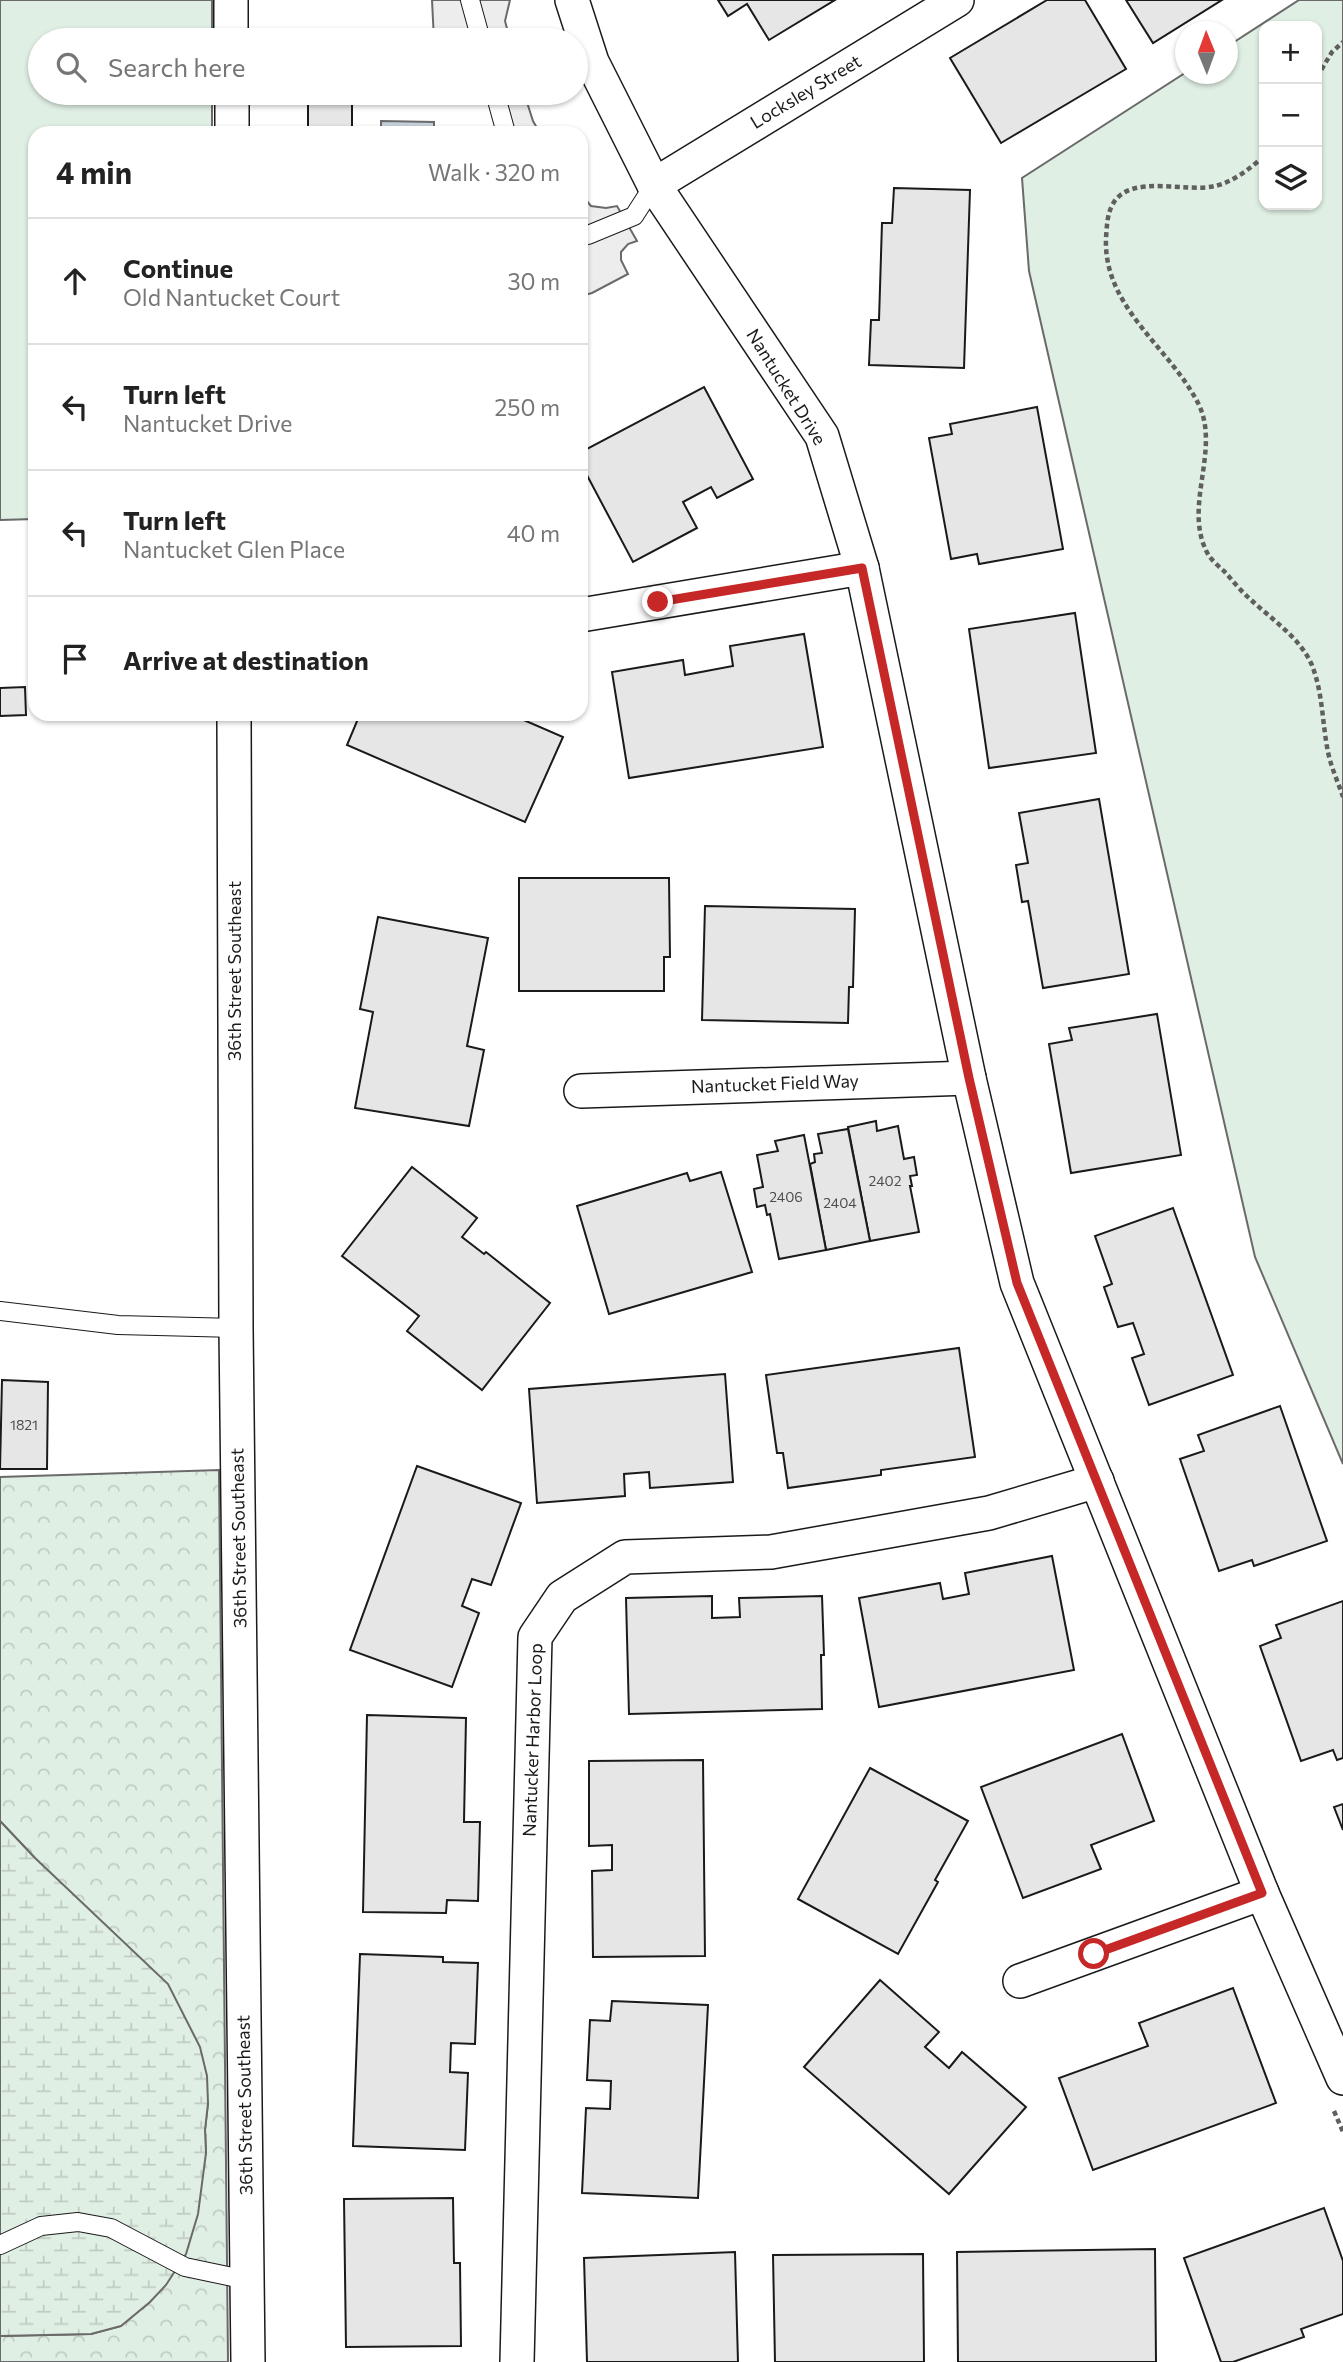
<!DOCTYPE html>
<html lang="en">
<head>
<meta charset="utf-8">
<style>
  :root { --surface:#fff; --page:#f2f2f2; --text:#222; --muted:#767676; --line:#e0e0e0 }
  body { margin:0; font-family:Commissioner,sans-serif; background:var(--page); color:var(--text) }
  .controls { position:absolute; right:21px; top:21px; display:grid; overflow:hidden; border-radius:14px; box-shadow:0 2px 5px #0004 }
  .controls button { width:63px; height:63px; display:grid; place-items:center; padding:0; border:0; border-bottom:2px solid var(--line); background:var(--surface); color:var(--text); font:35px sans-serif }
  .compass { position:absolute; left:1175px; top:21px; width:63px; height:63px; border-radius:50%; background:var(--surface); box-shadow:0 2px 5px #0004; rotate:359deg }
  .stop { position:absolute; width:21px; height:21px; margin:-16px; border:5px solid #c62828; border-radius:50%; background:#fff }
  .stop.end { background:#c62828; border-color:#fff; box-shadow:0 2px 7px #0008 }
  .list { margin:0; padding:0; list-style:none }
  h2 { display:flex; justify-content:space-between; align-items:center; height:91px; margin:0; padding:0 28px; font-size:30px }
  h2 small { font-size:23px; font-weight:400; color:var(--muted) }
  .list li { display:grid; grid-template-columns:46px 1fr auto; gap:21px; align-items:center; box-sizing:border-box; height:126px; padding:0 28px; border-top:2px solid var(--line) }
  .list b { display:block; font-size:26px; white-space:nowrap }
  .list p { margin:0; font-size:23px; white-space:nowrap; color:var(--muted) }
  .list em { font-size:23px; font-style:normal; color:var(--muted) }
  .icon { flex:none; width:38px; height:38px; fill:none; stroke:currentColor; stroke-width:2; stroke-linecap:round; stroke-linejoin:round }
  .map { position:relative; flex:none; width:1343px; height:2362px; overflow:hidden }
  .search { position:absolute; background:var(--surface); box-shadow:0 2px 5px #0004; left:28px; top:28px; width:560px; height:77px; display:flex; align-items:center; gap:18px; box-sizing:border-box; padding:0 24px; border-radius:38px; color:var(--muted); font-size:26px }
  .panel { position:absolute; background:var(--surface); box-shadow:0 2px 5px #0004; left:28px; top:126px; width:560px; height:595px; border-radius:21px }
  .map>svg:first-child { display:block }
  .green { fill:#e0efe3; stroke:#6a6a6a; stroke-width:2; fill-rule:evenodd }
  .forest { fill:url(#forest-crowns); stroke:#6a6a6a; stroke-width:2 }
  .wetland { fill:url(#wetland-marsh); stroke:#6a6a6a; stroke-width:2 }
  .parking { fill:#ededed; stroke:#6a6a6a; stroke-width:2 }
  .water { fill:url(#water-waves); stroke:#6a6a6a; stroke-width:2 }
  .building { fill:#e6e6e6; stroke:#1a1a1a; stroke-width:2 }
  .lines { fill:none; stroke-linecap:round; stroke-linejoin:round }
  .service-casing { stroke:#1a1a1a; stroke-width:20 }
  .minor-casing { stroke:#1a1a1a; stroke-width:36 }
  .path { stroke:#5f5f5f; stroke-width:4.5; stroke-dasharray:5 3.5; stroke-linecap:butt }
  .service { stroke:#fff; stroke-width:18 }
  .minor { stroke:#fff; stroke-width:33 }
  .route { stroke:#c62828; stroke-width:9 }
  .labels { text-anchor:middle; stroke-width:5; stroke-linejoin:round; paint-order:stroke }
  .number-label { font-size:14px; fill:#4d4d4d }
  .street-label { font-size:18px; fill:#1a1a1a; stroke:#fff }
</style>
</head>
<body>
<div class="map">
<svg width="1343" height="2362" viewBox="0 0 1343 2362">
  <defs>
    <pattern id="forest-crowns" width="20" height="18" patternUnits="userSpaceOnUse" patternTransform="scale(1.75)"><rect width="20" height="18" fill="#e0efe3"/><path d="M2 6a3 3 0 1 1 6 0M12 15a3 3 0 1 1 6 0" fill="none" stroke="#c0ccc2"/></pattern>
    <pattern id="wetland-marsh" width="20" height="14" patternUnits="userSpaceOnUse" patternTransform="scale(1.75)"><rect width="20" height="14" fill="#e0efe3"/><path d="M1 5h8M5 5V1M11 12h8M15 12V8" fill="none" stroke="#c0ccc2"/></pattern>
    <pattern id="water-waves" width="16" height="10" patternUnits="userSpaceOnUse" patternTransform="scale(1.75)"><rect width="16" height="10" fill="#c6d2dc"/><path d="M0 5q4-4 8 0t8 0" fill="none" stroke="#aab4bc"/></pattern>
  </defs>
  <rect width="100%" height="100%" fill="#fff"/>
  <g class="green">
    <polygon points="0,0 212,0 212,40 40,40 40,93 212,93 212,133 35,133 35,519 0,520"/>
    <path d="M1299 0H1343V1464L1255 1257 1029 271 1022 178 1185 73 1228 74V46ZM1264 26H1317V205H1264Z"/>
  </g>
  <polygon class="forest" points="219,1470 228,2362 0,2362 0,2336 91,2334 120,2326 150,2302 206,2153 205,2130 208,2103 34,1857 0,1821 0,1477"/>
  <polygon class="wetland" points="0,1821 34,1857 168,1984 200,2047 207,2076 208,2103 205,2130 206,2153 198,2214 186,2254 166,2285 150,2302 121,2326 91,2334 0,2336"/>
  <g class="parking">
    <polygon points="432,0 510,0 505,21 510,40 434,40"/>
    <polygon points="489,93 524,93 533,121 540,133 498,133"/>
    <polygon points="581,194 591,206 606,208 617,206 637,241 628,244 621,252 621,260 628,274 592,293 581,296"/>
  </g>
  <polygon class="water" points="381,121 434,122 434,133 381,133"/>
  <g class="building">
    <polygon points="718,0 835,0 769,40 747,4 728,16"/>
    <polygon points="1047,0 1085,0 1126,69 1001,143 950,58"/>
    <polygon points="1126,0 1222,0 1153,43"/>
    <polygon points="352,97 352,133 308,133 308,99"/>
    <polygon points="894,188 970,190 964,368 869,365 871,320 879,320 882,223 892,223"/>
    <polygon points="704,387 753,479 717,498 711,487 683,502 697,528 633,562 581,464 581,452"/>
    <polygon points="1037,407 1063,549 979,564 977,554 951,559 929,438 952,434 950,424"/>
    <polygon points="1075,613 1096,753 989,768 969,629"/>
    <polygon points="804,634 823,747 629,778 612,672 683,660 685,675 733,666 730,646"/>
    <polygon points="25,687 26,715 0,716 0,688"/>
    <polygon points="360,714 510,714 563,737 525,822 347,745"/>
    <polygon points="1099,799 1129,974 1043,988 1028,901 1022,902 1016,865 1028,863 1019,813"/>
    <polygon points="519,878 669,878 670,957 664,957 664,991 519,991"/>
    <polygon points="705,906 855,909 853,987 849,987 848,1023 702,1020"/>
    <polygon points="378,917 488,938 467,1046 484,1050 469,1126 355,1108 373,1012 360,1009"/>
    <polygon points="1157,1014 1181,1155 1071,1173 1049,1044 1072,1040 1069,1028"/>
    <polygon points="876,1121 877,1131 898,1126 904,1159 914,1157 917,1175 910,1176 912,1186 910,1186 919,1232 870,1241 848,1127"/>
    <polygon points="848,1129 870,1241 826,1250 810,1164 815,1162 814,1154 822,1153 818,1134"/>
    <polygon points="804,1135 826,1250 779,1259 770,1214 767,1215 765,1205 757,1207 754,1189 763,1187 757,1155 778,1151 775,1141"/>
    <polygon points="412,1167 477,1218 462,1237 484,1254 486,1252 550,1303 482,1390 407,1331 419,1316 342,1256"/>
    <polygon points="721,1172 752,1272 609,1314 577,1206 687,1173 690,1181"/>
    <polygon points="1173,1208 1233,1375 1149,1405 1132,1358 1144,1354 1133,1323 1118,1327 1104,1287 1112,1284 1095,1236"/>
    <polygon points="959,1348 975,1457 881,1470 881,1475 788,1488 783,1453 777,1453 766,1375"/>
    <polygon points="725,1374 733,1482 650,1488 649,1472 624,1474 625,1496 537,1503 529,1389"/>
    <polygon points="2,1380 48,1382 47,1469 0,1469"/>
    <polygon points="1280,1406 1327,1541 1254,1566 1252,1560 1219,1571 1180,1459 1204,1451 1198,1435"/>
    <polygon points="417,1466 521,1503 491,1585 472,1579 462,1606 479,1613 452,1687 350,1650"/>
    <polygon points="1052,1556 1074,1670 879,1707 859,1598 940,1583 943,1599 969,1594 965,1573"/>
    <polygon points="712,1596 712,1618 740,1617 739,1598 822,1596 824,1655 821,1655 822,1709 629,1714 626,1598"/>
    <polygon points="1343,1601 1343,1758 1337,1760 1333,1750 1301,1761 1260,1646 1281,1638 1276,1625"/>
    <polygon points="367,1715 466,1718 464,1822 480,1822 478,1901 447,1900 446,1913 363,1912"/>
    <polygon points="1122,1734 1154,1821 1091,1845 1101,1869 1023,1898 981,1787"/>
    <polygon points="703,1760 705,1956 593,1957 592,1871 612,1870 612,1845 589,1846 589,1761"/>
    <polygon points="870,1768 968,1821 935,1880 938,1882 898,1954 798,1899"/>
    <polygon points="1343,1804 1343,1830 1334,1807"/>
    <polygon points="360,1954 443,1957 443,1962 478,1963 475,2044 451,2043 450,2072 468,2073 465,2150 353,2146"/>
    <polygon points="880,1980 939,2032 925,2047 949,2068 962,2052 1026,2107 949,2194 804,2067"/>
    <polygon points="1233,1988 1276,2103 1093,2170 1059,2078 1148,2046 1139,2023"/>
    <polygon points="612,2001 708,2005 698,2198 582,2193 586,2108 610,2109 611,2081 587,2080 590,2020 610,2021"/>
    <polygon points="453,2198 454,2263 460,2263 461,2346 346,2347 344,2199"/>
    <polygon points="1324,2208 1343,2261 1343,2314 1301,2329 1304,2337 1233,2362 1221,2362 1184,2258"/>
    <polygon points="1155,2249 1156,2362 958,2362 957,2252"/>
    <polygon points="735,2252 738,2362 587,2362 584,2258"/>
    <polygon points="923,2254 924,2362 775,2362 773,2255"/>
  </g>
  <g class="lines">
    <defs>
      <g id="service">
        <polyline points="470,0 481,40"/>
        <polyline points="495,93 506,133"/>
        <polyline points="581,233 588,235 634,216 654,185"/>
        <polyline points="0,1311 118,1325 236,1328"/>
        <polyline points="0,2245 41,2226 78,2222 111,2228 185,2267 247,2280"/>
      </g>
      <g id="minor">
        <polyline points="231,0 231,40"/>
        <polyline points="572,0 592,62 654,185 822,436 862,568 969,1078 1017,1283 1262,1893 1343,2078"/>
        <polyline points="232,93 232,133"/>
        <polyline points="654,185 957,0"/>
        <polyline points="581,615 862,568"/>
        <polyline points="234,714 236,1328 248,2362"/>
        <polyline points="581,1091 969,1078"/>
        <polyline points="1020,1981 1262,1893"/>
        <polyline points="517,2362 535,1637 562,1597 625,1557 771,1552 989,1513 1097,1481"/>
      </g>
    </defs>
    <use href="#service" class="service-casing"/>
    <use href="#minor" class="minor-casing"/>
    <g class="path">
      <polyline points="1317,77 1332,52 1343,42"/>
      <path d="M1264 156C1251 168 1233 182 1215 186 1187 193 1132 174 1114 202 1107 213 1107 225 1106 238 1103 308 1171 348 1199 405 1221 452 1181 509 1209 556 1213 561 1219 567 1224 571 1232 580 1240 590 1249 598 1270 618 1299 637 1311 663 1323 691 1322 723 1328 752 1331 767 1338 782 1343 797"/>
      <polyline points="1334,2111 1343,2132"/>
    </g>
    <use href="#service" class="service"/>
    <use href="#minor" class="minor"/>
  </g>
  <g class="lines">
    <polyline class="route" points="658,602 862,568 969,1078 1017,1283 1262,1893 1094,1954"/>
  </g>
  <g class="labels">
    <g class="number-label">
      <text x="885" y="1186">2402</text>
      <text x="786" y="1202">2406</text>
      <text x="840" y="1208">2404</text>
      <text x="24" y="1430">1821</text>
    </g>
    <g class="street-label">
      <text transform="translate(806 92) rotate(-31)" y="6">Locksley Street</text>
      <text transform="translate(786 387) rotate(58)" y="6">Nantucket Drive</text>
      <text transform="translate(235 971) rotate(-90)" y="6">36th Street Southeast</text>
      <text transform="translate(775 1084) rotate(-2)" y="6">Nantucket Field Way</text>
      <text transform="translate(239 1538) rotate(-91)" y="6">36th Street Southeast</text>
      <text transform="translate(533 1740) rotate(-88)" y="6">Nantucker Harbor Loop</text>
      <text transform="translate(245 2105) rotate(-91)" y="6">36th Street Southeast</text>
    </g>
  </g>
</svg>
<div class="controls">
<button>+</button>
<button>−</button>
<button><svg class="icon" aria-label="layers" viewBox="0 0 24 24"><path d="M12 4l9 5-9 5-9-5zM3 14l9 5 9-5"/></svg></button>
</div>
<svg class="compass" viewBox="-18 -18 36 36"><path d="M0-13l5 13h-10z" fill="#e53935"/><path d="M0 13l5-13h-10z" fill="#767676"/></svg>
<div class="stop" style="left:1094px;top:1954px"></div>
<div class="stop end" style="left:658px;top:602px"></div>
<div class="search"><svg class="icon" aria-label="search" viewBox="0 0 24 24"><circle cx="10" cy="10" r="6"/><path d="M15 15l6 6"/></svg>Search here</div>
<section class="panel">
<h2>4 min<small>Walk · 320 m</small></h2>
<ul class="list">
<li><svg class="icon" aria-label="ahead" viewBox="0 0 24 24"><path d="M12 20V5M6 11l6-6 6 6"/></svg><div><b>Continue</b><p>Old Nantucket Court</p></div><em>30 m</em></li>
<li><svg class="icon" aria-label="left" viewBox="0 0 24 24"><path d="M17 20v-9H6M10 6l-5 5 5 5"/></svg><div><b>Turn left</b><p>Nantucket Drive</p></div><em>250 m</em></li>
<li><svg class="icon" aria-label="left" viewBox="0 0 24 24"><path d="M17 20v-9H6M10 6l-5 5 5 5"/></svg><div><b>Turn left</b><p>Nantucket Glen Place</p></div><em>40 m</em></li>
<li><svg class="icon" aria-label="arrive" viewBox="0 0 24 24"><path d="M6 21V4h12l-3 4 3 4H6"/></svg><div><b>Arrive at destination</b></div></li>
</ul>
</section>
</div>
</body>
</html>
